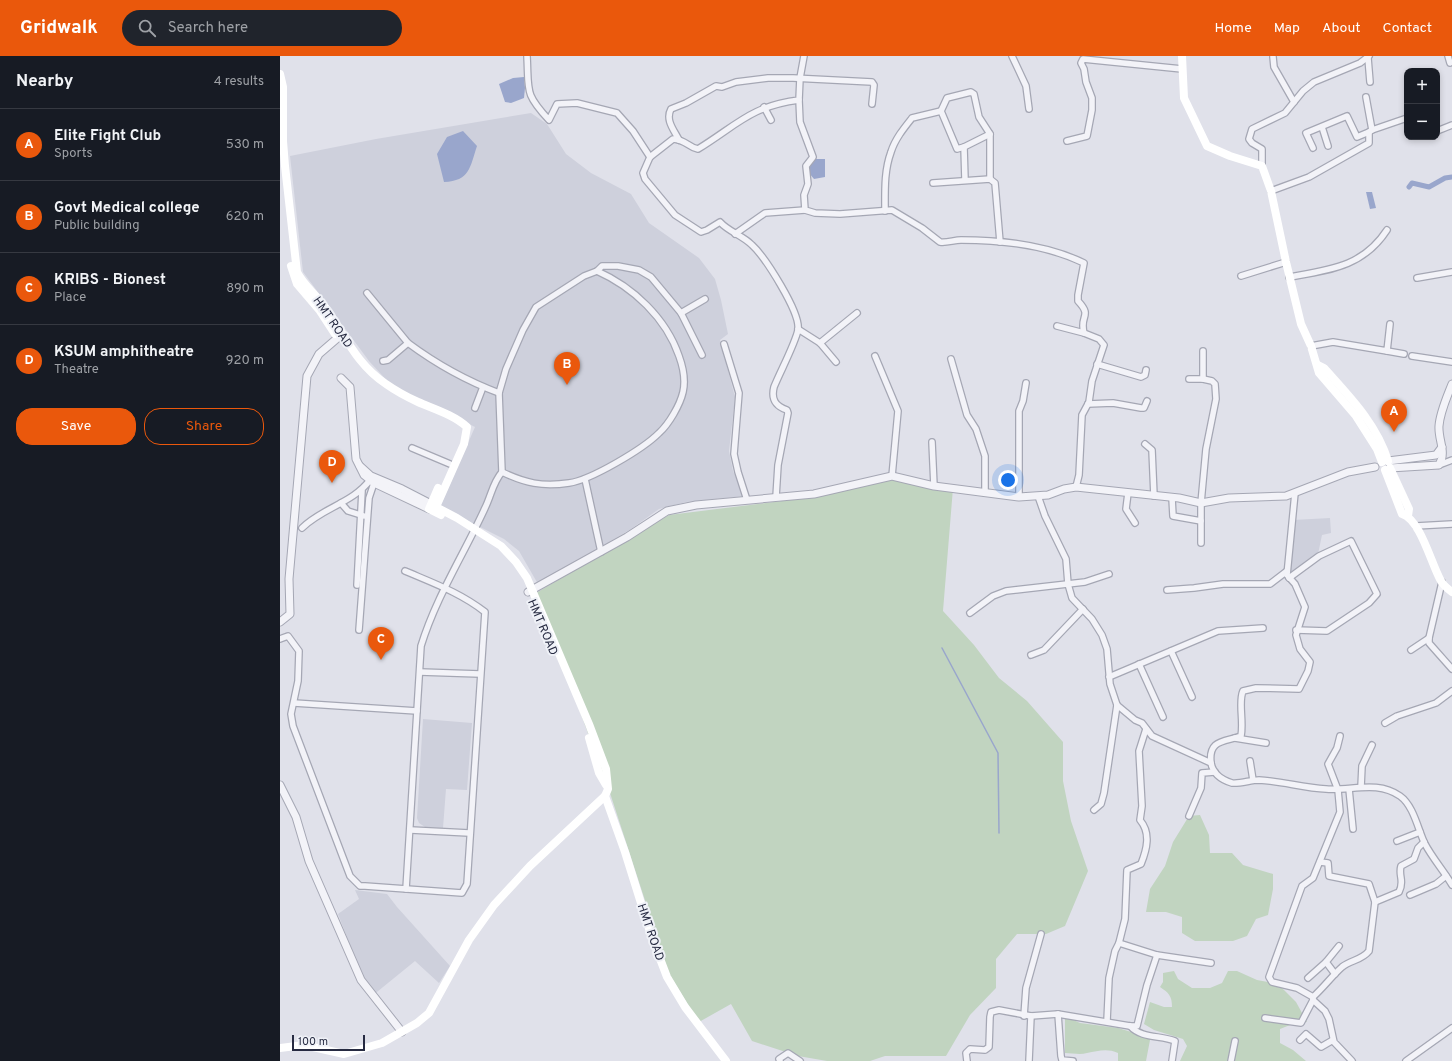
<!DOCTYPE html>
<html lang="en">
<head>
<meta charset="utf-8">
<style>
  :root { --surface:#171b24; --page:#20242c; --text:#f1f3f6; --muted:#9ea1a6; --line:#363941; --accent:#ea580c }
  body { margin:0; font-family:Overpass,sans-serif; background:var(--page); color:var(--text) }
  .controls { position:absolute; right:12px; top:12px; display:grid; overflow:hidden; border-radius:8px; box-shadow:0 2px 6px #0003 }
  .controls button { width:36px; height:36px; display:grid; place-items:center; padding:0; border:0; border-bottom:1px solid var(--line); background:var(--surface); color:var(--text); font:20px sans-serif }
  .scale { position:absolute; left:12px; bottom:10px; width:73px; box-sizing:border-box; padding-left:4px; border:2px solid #272b42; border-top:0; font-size:11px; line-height:14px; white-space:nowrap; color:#272b42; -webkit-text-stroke:3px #eff1f7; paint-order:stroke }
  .you { position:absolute; left:728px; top:424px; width:14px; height:14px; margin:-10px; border:3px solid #fff; border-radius:50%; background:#1a73e8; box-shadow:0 0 0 6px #1a73e833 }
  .badge { display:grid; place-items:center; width:26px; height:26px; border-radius:50%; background:var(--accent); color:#fff; font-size:13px; font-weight:700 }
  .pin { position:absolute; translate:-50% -33px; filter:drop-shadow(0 1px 2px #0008) }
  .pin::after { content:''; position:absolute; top:21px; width:14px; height:12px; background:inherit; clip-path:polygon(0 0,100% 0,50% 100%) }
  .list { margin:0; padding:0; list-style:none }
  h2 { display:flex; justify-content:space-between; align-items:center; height:52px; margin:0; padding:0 16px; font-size:17px }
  h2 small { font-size:13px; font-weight:400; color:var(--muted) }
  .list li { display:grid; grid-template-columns:26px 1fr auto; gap:12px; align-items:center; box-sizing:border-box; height:72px; padding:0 16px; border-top:1px solid var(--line) }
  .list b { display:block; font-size:15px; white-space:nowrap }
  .list p { margin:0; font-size:13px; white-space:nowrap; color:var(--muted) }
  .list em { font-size:13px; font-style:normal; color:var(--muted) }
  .actions { display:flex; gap:8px; padding:12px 16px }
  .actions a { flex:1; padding:9px 0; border:1px solid var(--accent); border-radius:16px; text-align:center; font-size:14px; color:var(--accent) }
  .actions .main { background:var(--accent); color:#fff }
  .icon { flex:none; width:22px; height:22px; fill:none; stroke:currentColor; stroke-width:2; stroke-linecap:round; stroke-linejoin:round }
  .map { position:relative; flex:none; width:1172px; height:1005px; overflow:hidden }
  header { display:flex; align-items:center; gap:24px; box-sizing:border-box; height:56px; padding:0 20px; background:var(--accent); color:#fff }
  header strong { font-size:19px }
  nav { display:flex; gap:22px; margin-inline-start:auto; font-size:14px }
  .search { width:280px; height:36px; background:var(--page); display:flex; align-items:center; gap:10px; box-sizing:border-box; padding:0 14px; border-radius:22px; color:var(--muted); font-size:15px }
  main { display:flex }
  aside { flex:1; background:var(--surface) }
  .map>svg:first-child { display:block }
  .built { fill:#ced0dc }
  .green { fill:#c1d4c0 }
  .water { fill:#99a6cc }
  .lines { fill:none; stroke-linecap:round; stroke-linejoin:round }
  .stream { stroke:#99a6cc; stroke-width:1.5 }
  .canal { stroke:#99a6cc; stroke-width:5 }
  .minor-casing { stroke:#a5a7b4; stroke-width:8 }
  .tertiary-casing { stroke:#a5a7b4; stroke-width:9 }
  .minor { stroke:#f3f3f8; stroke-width:5.5 }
  .tertiary { stroke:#f3f3f8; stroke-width:7 }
  .secondary { stroke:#fff; stroke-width:8 }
  .labels { text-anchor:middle; stroke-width:4; stroke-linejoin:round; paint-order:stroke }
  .street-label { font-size:12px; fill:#272b42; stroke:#eff1f7 }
</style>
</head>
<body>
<header>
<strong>Gridwalk</strong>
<div class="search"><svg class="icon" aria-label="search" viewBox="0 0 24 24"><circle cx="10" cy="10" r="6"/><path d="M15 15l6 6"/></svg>Search here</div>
<nav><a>Home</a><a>Map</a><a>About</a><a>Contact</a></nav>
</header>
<main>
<aside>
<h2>Nearby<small>4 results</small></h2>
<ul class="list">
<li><span class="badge">A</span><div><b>Elite Fight Club</b><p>Sports</p></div><em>530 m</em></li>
<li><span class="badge">B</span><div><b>Govt Medical college</b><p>Public building</p></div><em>620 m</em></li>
<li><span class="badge">C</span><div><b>KRIBS - Bionest</b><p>Place</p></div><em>890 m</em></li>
<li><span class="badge">D</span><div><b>KSUM amphitheatre</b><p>Theatre</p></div><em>920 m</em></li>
</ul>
<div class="actions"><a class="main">Save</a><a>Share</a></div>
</aside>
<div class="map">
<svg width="1172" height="1005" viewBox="0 0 1172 1005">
  <rect width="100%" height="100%" fill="#e0e1ea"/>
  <g class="built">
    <polygon points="251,57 267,68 286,98 311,117 351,138 369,167 419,202 435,223 441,244 448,278 440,284 455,341 449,395 453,415 465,440 406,446 379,453 351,473 258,528 239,495 224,483 160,451 195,371 111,329 89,305 23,216 10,100 96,83"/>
    <polygon points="1050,462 1051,477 1042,479 1038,498 1013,517 1008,517 1013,464"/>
    <polygon points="143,663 192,667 187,734 166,733 163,772 145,771 139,767 137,762"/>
    <polygon points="75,834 107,838 117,851 170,910 159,927 135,905 92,940 70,889 58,858 79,843"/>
  </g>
  <g class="green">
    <polygon points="612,423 673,432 663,555 694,589 719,622 747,645 783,686 783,725 791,765 808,815 785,870 766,878 737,878 716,903 716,932 690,959 666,1000 605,1000 590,1005 547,1005 518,1000 472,985 451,948 419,966 389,918 329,734 256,537 389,459 533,441"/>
    <polygon points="920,759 929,779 930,797 952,797 963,809 993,818 993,833 988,859 976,863 967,880 953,885 915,885 902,877 902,861 886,856 866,856 870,833 885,810 893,786 909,760"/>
    <path d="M894 915 898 923 912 932H930L942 927 948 915H957L977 924 998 928 1016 946 1027 966 1015 967 1000 973V987L1013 994 1026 1005H900L907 990 903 983 874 974 864 968 870 946 884 951H892C892 940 889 937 880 931L883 926V917Z"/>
    <path d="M785 963H791L800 967 838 972 868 981 870 984 866 1005H838V997C827 992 818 995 807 997 800 999 792 997 785 997Z"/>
  </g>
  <g class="water">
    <polygon points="244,21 245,32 244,42 231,47 225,46 219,28 233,22"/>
    <path d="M183 75 197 90C190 111 190 125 164 126L157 98 167 81Z"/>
    <polygon points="536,103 545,103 545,121 534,123 529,117 529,111"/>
    <polygon points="1086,136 1092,136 1096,152 1090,153"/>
  </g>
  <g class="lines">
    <polyline class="stream" points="662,592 718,697 719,777"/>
    <polyline class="canal" points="1129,131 1132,127 1149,131 1165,122 1172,121"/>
    <defs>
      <g id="minor">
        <path d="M247 0C249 35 244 37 269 64L277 48 297 47 337 57 353 75 370 101"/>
        <polyline points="732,0 746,30 749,53"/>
        <polyline points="1168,0 1170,7"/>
        <polyline points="993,1 994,11 1014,46"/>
        <polyline points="1088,2 1090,26"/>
        <polyline points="1086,41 1092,74"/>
        <path d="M519 44 520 66 533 101 526 110 528 128 524 139 525 154 535 157 560 158 612 154 642 172 660 186C667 187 674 184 681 184 722 184 767 189 804 207L798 239V245C813 261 799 259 804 277L819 283 824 289 812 325 809 346 802 359 799 419 796 431"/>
        <polyline points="484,51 491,64"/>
        <polyline points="1042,71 1048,90"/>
        <polyline points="1157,75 1172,69"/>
        <path d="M399 84C394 74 385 64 391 53L406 47 436 30 442 31 456 26 488 22H513L592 26 594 29 592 48"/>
        <polyline points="787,85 807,80 812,54 812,42 806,26 804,13 801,7 803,3 902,13"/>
        <polyline points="684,91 677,93 661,55 667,42 691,36 694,38 699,61 710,78 710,123"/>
        <polyline points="1033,92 1026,77 1067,60 1077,81 1089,76"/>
        <polyline points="982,110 982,93 972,87 969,83 972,73 1005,57 1023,35 1034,26 1080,7 1089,0"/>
        <polyline points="685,124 684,91 710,78"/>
        <polyline points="653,127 710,123 715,127 720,186"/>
        <polyline points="991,135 1029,121 1089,87 1089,76 1092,74 1127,62"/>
        <path d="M605 155C605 135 604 115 611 96 615 83 624 72 632 62L661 55"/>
        <polyline points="455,178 485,157 525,154"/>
        <polyline points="961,220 1006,206"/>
        <path d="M1009 221C1049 214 1083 211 1107 174"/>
        <polyline points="1137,222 1172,216"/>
        <polyline points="87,237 128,287 108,304 103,305"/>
        <polyline points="401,257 425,243"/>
        <polyline points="777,270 804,277"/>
        <polyline points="518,273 540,287 556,306"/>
        <path d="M128 287C155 307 187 325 219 337"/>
        <polyline points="540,287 577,257"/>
        <polyline points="444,288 459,337 454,398 458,416 467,444"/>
        <polyline points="1031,290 1053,286 1107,295 1110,268"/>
        <polyline points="1107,295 1124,298"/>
        <polyline points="595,300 618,355 612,420"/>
        <polyline points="1132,300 1172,306"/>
        <polyline points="671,303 687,359 696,373 705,400 705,437"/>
        <polyline points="817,308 861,321 865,319 866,314"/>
        <polyline points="909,323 923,323 932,325 935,328 936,343 926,393 921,447 921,487"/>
        <polyline points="923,323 923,295"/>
        <polyline points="808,348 833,347 861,352 864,352 867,345"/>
        <polyline points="195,352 203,331"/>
        <polyline points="652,386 654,430"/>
        <polyline points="865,388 872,394 874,440"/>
        <polyline points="132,392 170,408"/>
        <polyline points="1159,409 1172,404"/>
        <path d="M222 416C245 427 262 431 289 427 311 424 363 393 379 377 389 368 400 349 403 336 406 323 403 311 399 300 386 262 353 231 317 215"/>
        <polyline points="305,423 321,496"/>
        <polyline points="848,437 846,453 855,467"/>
        <path d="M758 440 765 460 786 503 788 528 792 542 812 563 822 579 827 593 830 628 837 649 855 664 862 667 872 680 931 707C933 718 942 724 952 727 960 728 971 724 979 724 1002 725 1023 732 1046 733 1072 735 1097 724 1120 740 1134 750 1138 774 1145 788 1153 803 1164 815 1172 829"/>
        <path d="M496 441 498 409 508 357 507 354C495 350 491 343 494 331 500 316 515 288 518 274 521 257 485 201 472 189 462 179 449 176 440 166L427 174 421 176 395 159 365 123 363 117 370 101 393 83C407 84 407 91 418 93 457 69 471 50 519 44L520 22 524 0"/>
        <polyline points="739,441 739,355 743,345 746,327"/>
        <polyline points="892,442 893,460 921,465"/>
        <polyline points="61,447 68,455 84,460"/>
        <polyline points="1136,470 1172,468"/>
        <path d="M22 472C42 452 73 447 90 424"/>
        <polyline points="1009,522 1039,500 1071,485 1097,538 1089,547 1047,575 1016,574"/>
        <polyline points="77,529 82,435"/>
        <polyline points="887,534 914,532 943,528 990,528 1007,515"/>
        <polyline points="690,557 713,540 726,535 805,526 829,518"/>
        <polyline points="79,574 89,442 94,427"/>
        <polyline points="1149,582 1149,587 1172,613"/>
        <path d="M0 583 8 580 19 595 18 625 11 658 13 670 70 820 80 830H85L182 837 187 828 205 556C181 537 153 527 125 515"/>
        <polyline points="1131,594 1149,582 1162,526"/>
        <polyline points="891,595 912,641"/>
        <polyline points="751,599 764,594 803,553"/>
        <polyline points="859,608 883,661"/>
        <polyline points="140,616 200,618"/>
        <polyline points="829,621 938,575 983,572"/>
        <polyline points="14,647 137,655"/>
        <polyline points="1105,667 1117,660 1156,647 1172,635"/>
        <polyline points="955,682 986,687"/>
        <polyline points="970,705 973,724"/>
        <path d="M931 707C928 683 945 686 961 680 964 665 958 646 963 635L976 632 1019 633 1028 615 1030 606 1020 593 1016 579 1025 551 1015 528 1007 519 1015 437"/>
        <polyline points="1081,731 1082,710 1092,689"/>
        <polyline points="1069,733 1073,773"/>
        <polyline points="814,754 821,748 824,737 837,649"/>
        <polyline points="909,760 921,732 922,717 935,716"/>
        <polyline points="131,774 189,777"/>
        <polyline points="1117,785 1140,776"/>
        <polyline points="1040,806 1048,807 1049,820 1089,828 1095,846"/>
        <path d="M126 833 141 590C156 541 184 498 205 452 211 440 213 426 222 416L219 337 226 313 243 274 256 251 304 220 317 215 322 210H338L359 214 371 221 401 257 422 299"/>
        <polyline points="1130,839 1156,828 1166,820"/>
        <polyline points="839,887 877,899 931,907"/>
        <polyline points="1055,918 1046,906 1059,890"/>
        <polyline points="1028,922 1046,906"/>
        <polyline points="1033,941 1017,932 992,926 989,921 1022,830 1033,822 1060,756 1058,734 1048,708 1057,692 1060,680"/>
        <polyline points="778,958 781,1000 782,1004 793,1005"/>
        <polyline points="744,960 746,932 761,878"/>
        <polyline points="985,962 1021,967 1033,944"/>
        <path d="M827 965 829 922 835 895 839 887 845 863 847 814 861 808C867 793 871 777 860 764L862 750 859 695 866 673"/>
        <path d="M850 970C862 983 880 979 895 985L892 1005"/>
        <polyline points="1020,984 1026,978 1041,991 1053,984"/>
        <polyline points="500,1005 499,1003 508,997 520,1005"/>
        <polyline points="687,1005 686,997 690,993 705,994 709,991 710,961 711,956 719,954 751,960 778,958 850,970 857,970 867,929 877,899"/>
        <polyline points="749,1005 751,960"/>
        <polyline points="951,1005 955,985"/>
        <path d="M1072 1005 1054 986 1049 963 1045 955 1033 944V941C1043 932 1052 920 1062 911 1071 904 1082 904 1089 895L1095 846 1119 836C1125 825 1118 820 1121 810L1134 803 1138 792 1144 786"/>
        <polyline points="1126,1005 1172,972"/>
      </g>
      <g id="tertiary">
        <polyline points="61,322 70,331 76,403 84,419 94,427 149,453"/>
        <polyline points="1108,405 1156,399 1162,391"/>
        <polyline points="80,410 91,420 122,433 155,450"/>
        <path d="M1110 412 1159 409C1167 396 1158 384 1159 370 1160 356 1167 341 1172 328"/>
        <polyline points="248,536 347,481 387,455 416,449 534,438 612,420 654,430 739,441 768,439 784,433 796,431 899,442 921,447 949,442 1006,440 1068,416 1095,411"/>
        <polyline points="0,566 10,558 9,523 27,320 39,298 61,279"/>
        <polyline points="0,729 16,761 29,805 81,924 122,976"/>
      </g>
    </defs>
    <use href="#minor" class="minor-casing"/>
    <use href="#tertiary" class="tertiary-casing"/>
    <use href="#minor" class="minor"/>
    <use href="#tertiary" class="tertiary"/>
    <g class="secondary">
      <polyline points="902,0 904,42 927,90 950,100 982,110 991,135 1006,206 1021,268 1031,290 1039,317 1076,360 1097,393 1102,406"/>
      <path d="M0 18 3 31V85L5 110 17 216C23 228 33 236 42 247 63 274 74 307 106 328 116 335 127 341 138 346 154 353 174 359 187 371L184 388 156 451 177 462 221 490 236 506 247 522 309 668 326 713 328 733 325 740 345 796 371 879 387 921 405 951 446 1005"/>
      <polyline points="11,210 17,228 40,255 55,278"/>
      <path d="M1038 309 1044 312C1069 340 1097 368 1108 405"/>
      <polyline points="1110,412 1129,453 1128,460"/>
      <path d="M1105 414 1122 458C1141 464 1151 508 1161 525 1163 529 1168 533 1172 536"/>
      <polyline points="158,432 149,453 161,459"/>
      <polyline points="309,682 319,717 326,729"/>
      <polyline points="0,992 24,989 64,998 102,987 137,967 149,957 189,884 214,849 250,810 325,740"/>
    </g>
  </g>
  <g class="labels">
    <g class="street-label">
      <text transform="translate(53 266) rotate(55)" y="4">HMT ROAD</text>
      <text transform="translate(263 571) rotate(67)" y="4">HMT ROAD</text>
      <text transform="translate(371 876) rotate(71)" y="4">HMT ROAD</text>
    </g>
  </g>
</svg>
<div class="controls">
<button>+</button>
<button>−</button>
</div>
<div class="scale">100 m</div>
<div class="you"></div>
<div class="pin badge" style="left:1114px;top:376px">A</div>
<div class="pin badge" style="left:287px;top:329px">B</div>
<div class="pin badge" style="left:101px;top:604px">C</div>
<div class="pin badge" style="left:52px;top:427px">D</div>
</div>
</main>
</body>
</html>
